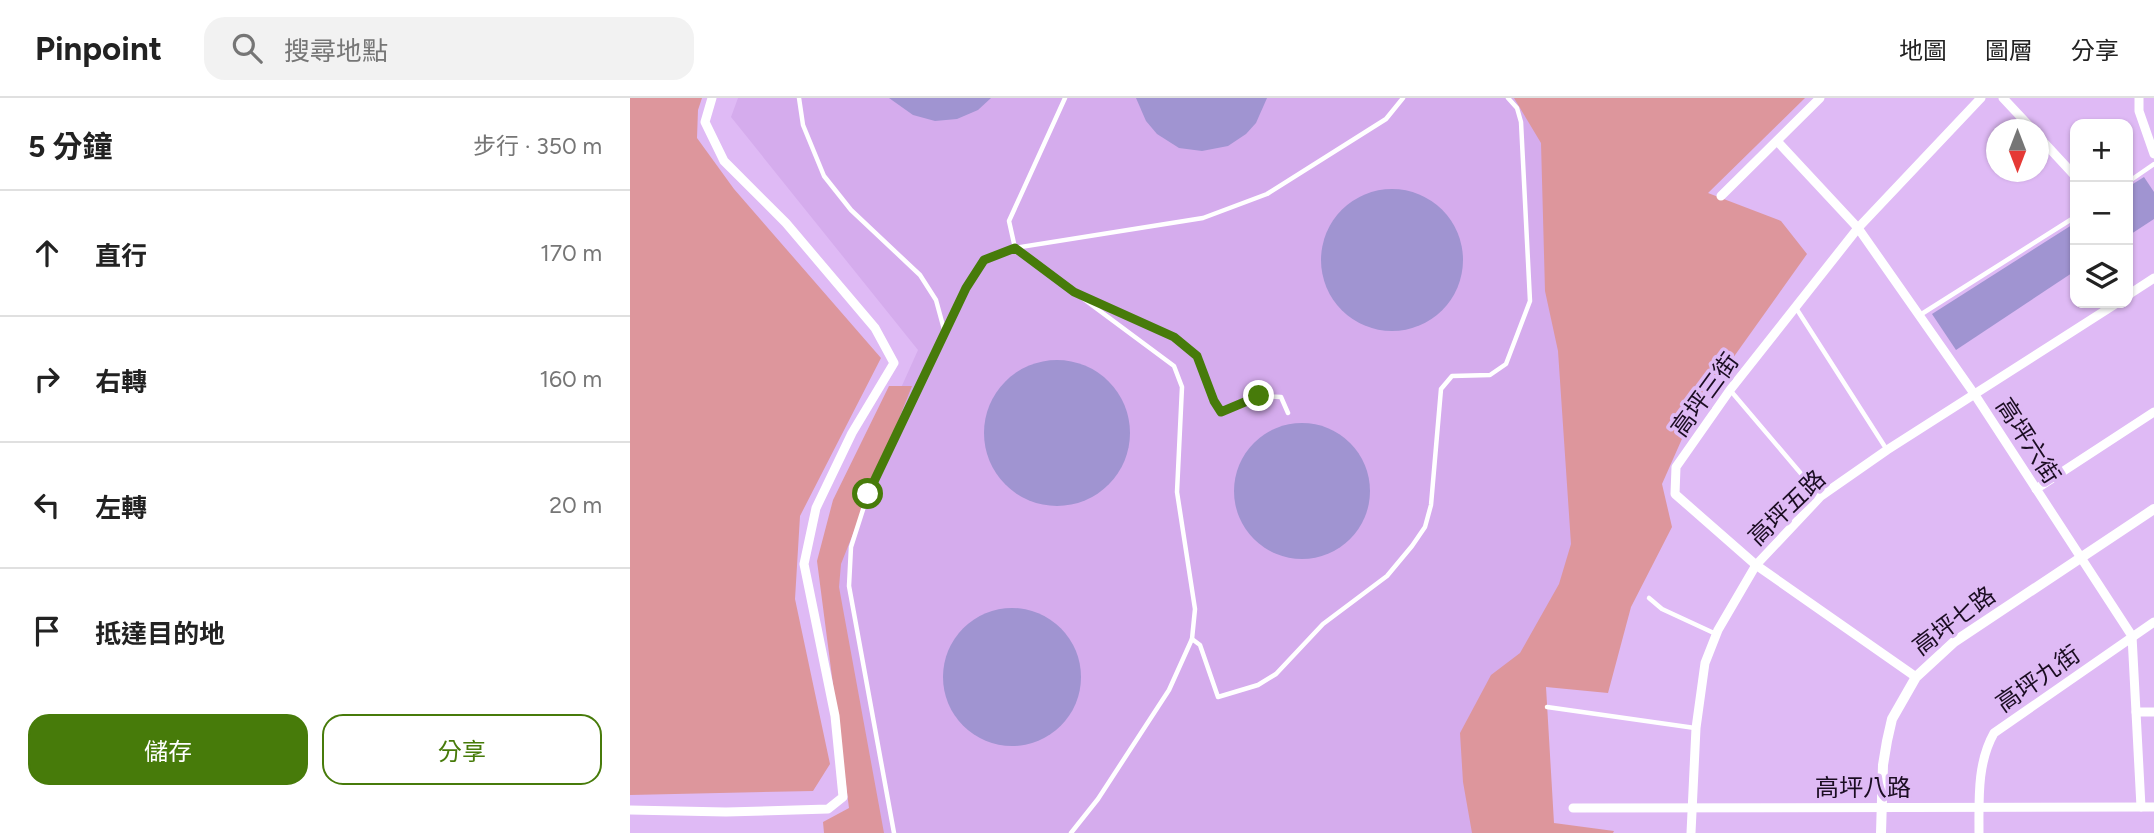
<!DOCTYPE html>
<html lang="zh-TW">
<head>
<meta charset="utf-8">
<style>
  :root { --surface:#fff; --page:#f2f2f2; --text:#222; --muted:#767676; --line:#e0e0e0; --accent:#477b0a }
  body { margin:0; font-family:Figtree,"Noto Sans TC",sans-serif; background:var(--page); color:var(--text) }
  .controls { position:absolute; right:21px; top:21px; display:grid; overflow:hidden; border-radius:14px; box-shadow:0 2px 5px #0004 }
  .controls button { width:63px; height:63px; display:grid; place-items:center; padding:0; border:0; border-bottom:2px solid var(--line); background:var(--surface); color:var(--text); font:35px sans-serif }
  .compass { position:absolute; left:1356px; top:21px; width:63px; height:63px; border-radius:50%; background:var(--surface); box-shadow:0 2px 5px #0004; rotate:180deg }
  .stop { position:absolute; width:21px; height:21px; margin:-16px; border:5px solid #477b0a; border-radius:50%; background:#fff }
  .stop.end { background:#477b0a; border-color:#fff; box-shadow:0 2px 7px #0008 }
  .list { margin:0; padding:0; list-style:none }
  h2 { display:flex; justify-content:space-between; align-items:center; height:91px; margin:0; padding:0 28px; font-size:30px }
  h2 small { font-size:23px; font-weight:400; color:var(--muted) }
  .list li { display:grid; grid-template-columns:46px 1fr auto; gap:21px; align-items:center; box-sizing:border-box; height:126px; padding:0 28px; border-top:2px solid var(--line) }
  .list b { display:block; font-size:26px; white-space:nowrap }
  .list em { font-size:23px; font-style:normal; color:var(--muted) }
  .actions { display:flex; gap:14px; padding:21px 28px }
  .actions a { flex:1; padding:16px 0; border:2px solid var(--accent); border-radius:21px; text-align:center; font-size:24px; color:var(--accent) }
  .actions .main { background:var(--accent); color:#fff }
  .icon { flex:none; width:38px; height:38px; fill:none; stroke:currentColor; stroke-width:2; stroke-linecap:round; stroke-linejoin:round }
  .map { position:relative; flex:none; width:1524px; height:735px; overflow:hidden }
  header { display:flex; align-items:center; gap:42px; box-sizing:border-box; height:98px; padding:0 35px; background:var(--surface); border-bottom:2px solid var(--line) }
  header strong { font-size:33px }
  nav { display:flex; gap:38px; margin-inline-start:auto; font-size:24px }
  .search { width:490px; height:63px; background:var(--page); display:flex; align-items:center; gap:18px; box-sizing:border-box; padding:0 24px; border-radius:21px; color:var(--muted); font-size:26px }
  main { display:flex }
  aside { flex:1; background:var(--surface) }
  .map>svg:first-child { display:block }
  .built { fill:#d5aced }
  .green { fill:#dd969c }
  .building { fill:#a094d1 }
  .lines { fill:none; stroke-linecap:round; stroke-linejoin:round }
  .service { stroke:#fff; stroke-width:4.5 }
  .minor { stroke:#fff; stroke-width:9 }
  .tertiary { stroke:#fff; stroke-width:10 }
  .route { stroke:#477b0a; stroke-width:9 }
  .labels { text-anchor:middle; stroke-width:7; stroke-linejoin:round; paint-order:stroke }
  .street-label { font-size:24px; fill:#1b0d22; stroke:#dfbaf5 }
</style>
</head>
<body>
<header>
<strong>Pinpoint</strong>
<div class="search"><svg class="icon" aria-label="search" viewBox="0 0 24 24"><circle cx="10" cy="10" r="6"/><path d="M15 15l6 6"/></svg>搜尋地點</div>
<nav><a>地圖</a><a>圖層</a><a>分享</a></nav>
</header>
<main>
<aside>
<h2>5 分鐘<small>步行 · 350 m</small></h2>
<ul class="list">
<li><svg class="icon" aria-label="ahead" viewBox="0 0 24 24"><path d="M12 20V5M6 11l6-6 6 6"/></svg><div><b>直行</b></div><em>170 m</em></li>
<li><svg class="icon" aria-label="right" viewBox="0 0 24 24"><path d="M7 20v-9h11M14 6l5 5-5 5"/></svg><div><b>右轉</b></div><em>160 m</em></li>
<li><svg class="icon" aria-label="left" viewBox="0 0 24 24"><path d="M17 20v-9H6M10 6l-5 5 5 5"/></svg><div><b>左轉</b></div><em>20 m</em></li>
<li><svg class="icon" aria-label="arrive" viewBox="0 0 24 24"><path d="M6 21V4h12l-3 4 3 4H6"/></svg><div><b>抵達目的地</b></div></li>
</ul>
<div class="actions"><a class="main">儲存</a><a>分享</a></div>
</aside>
<div class="map">
<svg width="1524" height="735" viewBox="0 0 1524 735">
  <rect width="100%" height="100%" fill="#dfbaf5"/>
  <polygon class="built" points="108,0 944,0 959,469 908,573 893,735 239,735 195,459 288,252 101,19"/>
  <g class="green">
    <polygon points="0,0 72,0 68,12 67,40 104,91 251,260 170,418 165,501 200,666 183,693 0,697"/>
    <polygon points="884,0 1175,0 1078,95 1151,123 1177,156 1063,316 1032,386 1042,429 1001,509 978,595 916,589 924,725 984,733 983,735 842,735 833,684 830,635 861,577 890,555 929,486 941,446 928,253 915,193 911,45"/>
    <polygon points="259,288 282,288 211,466 209,489 254,735 194,735 193,724 219,710 187,463 203,402"/>
  </g>
  <g class="building">
    <polygon points="259,0 361,0 348,12 327,21 305,23 283,17"/>
    <polygon points="506,0 637,0 626,25 616,36 598,48 572,53 549,50 527,36 516,23"/>
    <polygon points="1514,79 1524,94 1524,121 1498,138 1498,89"/>
    <circle cx="762" cy="162" r="71"/>
    <polygon points="1445,125 1445,173 1326,252 1302,216"/>
    <circle cx="427" cy="335" r="73"/>
    <circle cx="672" cy="393" r="68"/>
    <circle cx="382" cy="579" r="69"/>
  </g>
  <g class="lines">
    <g class="service">
      <polyline points="169,0 173,27 194,78 221,112 290,177 306,202 315,235"/>
      <polyline points="435,0 379,123 385,150 573,120 637,96 756,21 773,0"/>
      <polyline points="1498,84 1524,66"/>
      <path d="M455 199C481 211 554 236 568 260 577 277 581 297 591 315L629 298 651 299 658 315"/>
      <polyline points="1166,210 1257,352"/>
      <polyline points="1290,217 1445,119"/>
      <polyline points="1100,292 1190,398"/>
      <polyline points="1019,500 1032,511 1086,536"/>
      <polyline points="562,541 570,547 588,599 628,587 646,576 693,526 757,478 782,448 795,429 801,407 811,291 822,278 860,277 876,266 900,203 891,24 887,10 878,0"/>
      <polyline points="917,609 1065,630"/>
      <polyline points="264,735 219,488 221,449 238,396 336,190 354,162 385,150 544,268 552,289 547,394 565,511 562,541 539,592 468,701 441,735"/>
    </g>
    <g class="minor">
      <polyline points="1373,0 1403,32"/>
      <polyline points="1509,0 1509,13 1524,56"/>
      <polyline points="1408,38 1445,78"/>
      <polyline points="1147,43 1228,130 1345,297 1502,538 1511,709"/>
      <polyline points="1091,98 1190,0"/>
      <polyline points="1498,197 1524,180"/>
      <polyline points="1406,391 1524,314"/>
      <polyline points="1286,579 1126,467 1045,396 1046,369 1100,292 1228,130 1351,0"/>
      <polyline points="1506,614 1524,614"/>
      <polyline points="943,710 1524,709"/>
      <polyline points="0,712 96,714 198,711 213,699 205,618 174,466 186,410 222,335 264,265 245,230 156,125 94,63 75,24 82,0"/>
      <polyline points="1061,735 1066,630 1075,565 1088,532 1126,467 1191,398 1257,352 1487,205"/>
      <path d="M1349 735C1349 701 1347 665 1364 635L1524 524"/>
    </g>
    <polyline class="tertiary" points="1251,735 1253,667 1257,643 1262,621 1286,579 1324,544 1524,411"/>
  </g>
  <g class="lines">
    <polyline class="route" points="238,396 336,190 354,162 385,150 444,194 544,239 567,258 584,303 591,314 629,298"/>
  </g>
  <g class="labels">
    <g class="street-label">
      <text transform="translate(1075 297) rotate(-54)" y="8">高坪三街</text>
      <text transform="translate(1398 343) rotate(57)" y="8">高坪六街</text>
      <text transform="translate(1157 410) rotate(-44)" y="8">高坪五路</text>
      <text transform="translate(1324 523) rotate(-37)" y="8">高坪七路</text>
      <text transform="translate(1408 581) rotate(-35)" y="8">高坪九街</text>
      <text x="1233" y="698">高坪八路</text>
    </g>
  </g>
</svg>
<div class="controls">
<button>+</button>
<button>−</button>
<button><svg class="icon" aria-label="layers" viewBox="0 0 24 24"><path d="M12 4l9 5-9 5-9-5zM3 14l9 5 9-5"/></svg></button>
</div>
<svg class="compass" viewBox="-18 -18 36 36"><path d="M0-13l5 13h-10z" fill="#e53935"/><path d="M0 13l5-13h-10z" fill="#767676"/></svg>
<div class="stop" style="left:238px;top:396px"></div>
<div class="stop end" style="left:629px;top:298px"></div>
</div>
</main>
</body>
</html>
